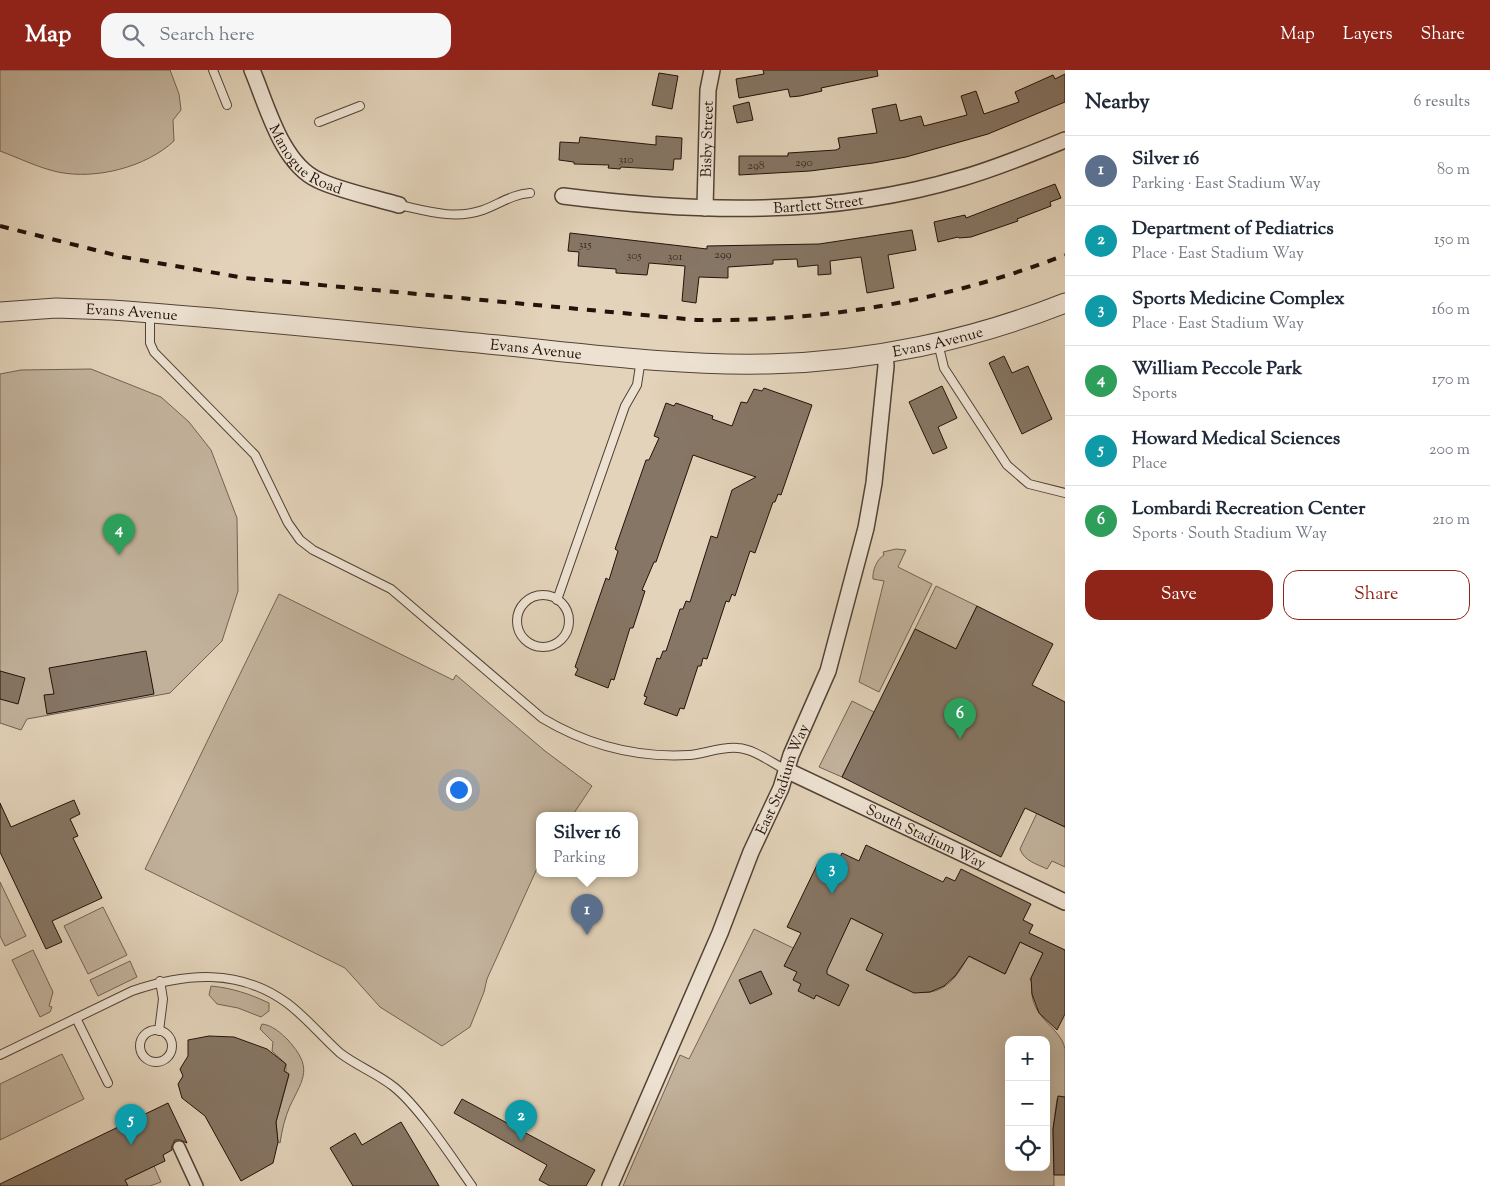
<!DOCTYPE html>
<html lang="en">
<head>
<meta charset="utf-8">
<style>
  :root { --surface:#fff; --page:#f6f6f7; --text:#1f2937; --muted:#747a83; --line:#e0e1e3; --accent:#8f2418 }
  body { margin:0; font-family:"Sorts Mill Goudy",serif; background:var(--page); color:var(--text) }
  .controls { position:absolute; right:15px; bottom:15px; display:grid; overflow:hidden; border-radius:10px; box-shadow:0 5px 20px #0002 }
  .controls button { width:45px; height:45px; display:grid; place-items:center; padding:0; border:0; border-bottom:1px solid var(--line); background:var(--surface); color:var(--text); font:25px sans-serif }
  .you { position:absolute; left:458px; top:719px; width:18px; height:18px; margin:-12px; border:4px solid #fff; border-radius:50%; background:#1a73e8; box-shadow:0 0 0 8px #1a73e833 }
  .badge { display:grid; place-items:center; width:32px; height:32px; border-radius:50%; background:var(--accent); color:#fff; font-size:16px; font-weight:700 }
  .pin { position:absolute; translate:-50% -41px; filter:drop-shadow(0 1px 2px #0008) }
  .pin::after { content:''; position:absolute; top:26px; width:18px; height:15px; background:inherit; clip-path:polygon(0 0,100% 0,50% 100%) }
  .popup { position:absolute; left:536px; top:742px; width:102px; height:65px; box-sizing:border-box; display:grid; place-content:center; border-radius:10px; background:var(--surface); filter:drop-shadow(0 1px 4px #0005); font-size:16px; white-space:nowrap; color:var(--muted) }
  .popup b { font-size:19px; color:var(--text) }
  .popup::after { content:''; position:absolute; left:50%; top:100%; margin-left:-10px; border:10px solid transparent; border-top-color:var(--surface) }
  .list { margin:0; padding:0; list-style:none }
  h2 { display:flex; justify-content:space-between; align-items:center; height:65px; margin:0; padding:0 20px; font-size:21px }
  h2 small { font-size:16px; font-weight:400; color:var(--muted) }
  .list li { display:grid; grid-template-columns:32px 1fr auto; gap:15px; align-items:center; box-sizing:border-box; height:70px; padding:0 20px; border-top:1px solid var(--line) }
  .list b { display:block; font-size:19px; white-space:nowrap }
  .list p { margin:0; font-size:16px; white-space:nowrap; color:var(--muted) }
  .list em { font-size:16px; font-style:normal; color:var(--muted) }
  .actions { display:flex; gap:10px; padding:15px 20px }
  .actions a { flex:1; padding:11px 0; border:1px solid var(--accent); border-radius:15px; text-align:center; font-size:18px; color:var(--accent) }
  .actions .main { background:var(--accent); color:#fff }
  .icon { flex:none; width:28px; height:28px; fill:none; stroke:currentColor; stroke-width:2; stroke-linecap:round; stroke-linejoin:round }
  .map { position:relative; flex:none; width:1065px; height:1116px; overflow:hidden }
  header { display:flex; align-items:center; gap:30px; box-sizing:border-box; height:70px; padding:0 25px; background:var(--accent); color:#fff }
  header strong { font-size:24px }
  nav { display:flex; gap:28px; margin-inline-start:auto; font-size:18px }
  .search { width:350px; height:45px; background:var(--page); display:flex; align-items:center; gap:12px; box-sizing:border-box; padding:0 18px; border-radius:15px; color:var(--muted); font-size:19px }
  main { display:flex }
  aside { flex:1; background:var(--surface) }
  .map>svg:first-child { display:block }
  .green { fill:#c2b29c; stroke:#726252; fill-rule:evenodd }
  .building { fill:#867665; stroke:#221209 }
  .lines { fill:none; stroke-linecap:round; stroke-linejoin:round }
  .service-casing { stroke:#524235; stroke-width:10 }
  .pedestrian-casing { stroke:#524235; stroke-width:14 }
  .minor-casing { stroke:#524235; stroke-width:18 }
  .tertiary-casing { stroke:#524235; stroke-width:21 }
  .service { stroke:#ede2d2; stroke-width:8 }
  .pedestrian { stroke:#ede2d2; stroke-width:11 }
  .minor { stroke:#ede2d2; stroke-width:15 }
  .tertiary { stroke:#ede2d2; stroke-width:19 }
  .rail { stroke:#221209; stroke-width:4; stroke-dasharray:9 9; stroke-linecap:butt }
  .labels { text-anchor:middle; stroke-width:4.5; stroke-linejoin:round; paint-order:stroke }
  .number-label { font-size:12px; fill:#3b2b20 }
  .street-label { font-size:15px; fill:#221209; stroke:#ede2d2 }
</style>
</head>
<body>
<header>
<strong>Map</strong>
<div class="search"><svg class="icon" aria-label="search" viewBox="0 0 24 24"><circle cx="10" cy="10" r="6"/><path d="M15 15l6 6"/></svg>Search here</div>
<nav><a>Map</a><a>Layers</a><a>Share</a></nav>
</header>
<main>
<div class="map">
<svg width="1065" height="1116" viewBox="0 0 1065 1116">
  <rect width="100%" height="100%" fill="#e3d3ba"/>
  <filter id="stains"><feTurbulence type="fractalNoise" baseFrequency=".004" numOctaves="4"/><feColorMatrix values="0 0 0 0 .2 0 0 0 0 .09 0 0 0 0 .02 0 0 0 .5 -.17"/></filter>
  <radialGradient id="worn" r=".72"><stop offset=".6" stop-color="#630" stop-opacity="0"/><stop offset="1" stop-color="#630" stop-opacity=".3"/></radialGradient>
  <g class="green">
    <path d="M0 0H170L179 24 181 40 173 50 174 71C146 97 96 110 58 102 39 98 19 88 0 81Z"/>
    <polygon points="91,299 161,327 189,352 211,380 237,448 238,521 222,571 170,623 27,649 21,660 0,653 0,304 21,300"/>
    <path d="M896 479 906 480 898 497 932 514 879 622 859 612 884 511 873 509C872 501 877 489 884 485L883 482Z"/>
    <polygon points="936,516 977,536 956,579 915,559"/>
    <polygon points="279,524 453,610 456,605 545,681 592,716 572,746 540,746 539,794 487,909 484,922 470,957 442,976 380,937 345,898 145,799"/>
    <polygon points="852,631 874,642 842,707 819,697"/>
    <path d="M1037 743 1065 757V797L1052 791 1047 799C1037 794 1024 791 1020 779Z"/>
    <polygon points="0,812 26,866 5,876 0,866"/>
    <polygon points="103,837 127,885 88,904 64,856"/>
    <path d="M851 848 883 864 866 900C909 922 941 942 968 886L1005 904 1020 872 1043 883 1030 910 1033 912C1025 946 1061 956 1065 979 1065 995 1065 1014 1065 1029H1057L1053 1059 1054 1116H623L680 985 689 989 754 859 828 895ZM1009 970H1046V1097H1009Z"/>
    <polygon points="33,880 53,922 49,936 52,937 50,942 40,947 12,890"/>
    <polygon points="130,891 137,907 98,926 90,910"/>
    <path d="M211 916C232 918 250 924 269 933V941L261 947 238 938 217 934 209 925Z"/>
    <path d="M262 954C272 955 281 963 288 970 313 998 304 1007 290 1036 285 1047 282 1060 280 1073L278 1072 276 1052 289 1005 286 1002V994L272 981 273 972 260 959Z"/>
    <polygon points="62,984 84,1029 0,1070 0,1014"/>
    <polygon points="154,1096 161,1112 150,1116 121,1116 125,1110"/>
  </g>
  <g class="building">
    <polygon points="763,0 877,0 878,6 821,18 822,21 800,26 790,27 788,19 739,28 736,9 764,4"/>
    <polygon points="659,3 678,6 672,39 652,35"/>
    <polygon points="1065,4 1065,32 988,64 906,87 873,93 810,101 739,105 739,86 788,86 788,83 836,80 840,78 838,68 877,63 872,39 896,34 900,51 921,46 924,56 967,45 961,26 976,21 984,44 1019,32 1015,22 1053,5 1055,9"/>
    <polygon points="749,32 753,50 737,53 733,36"/>
    <polygon points="656,66 682,68 681,89 674,89 673,100 621,97 620,99 608,98 609,95 574,94 574,92 559,90 560,72 579,73 580,67 656,75"/>
    <polygon points="1055,114 1061,128 1050,132 1051,136 1017,149 1018,151 971,167 959,168 958,167 938,172 934,152 965,145 966,148"/>
    <polygon points="912,160 916,180 888,185 894,218 867,223 861,187 830,191 831,204 818,205 818,195 798,197 797,189 773,190 773,194 728,197 728,208 699,207 696,233 682,231 685,196 649,193 647,205 616,203 616,199 578,196 579,182 568,181 570,163 707,179 707,176 819,174"/>
    <polygon points="1004,286 1012,303 1028,296 1052,349 1022,364 989,293"/>
    <polygon points="942,316 957,348 938,357 947,378 933,384 909,332"/>
    <polygon points="764,318 812,335 781,425 778,424 775,432 773,432 755,483 750,481 735,526 732,524 729,532 726,531 707,589 703,588 701,596 698,596 684,639 680,638 677,646 644,634 647,627 644,626 657,588 660,589 663,581 666,581 680,539 683,539 686,531 690,532 711,466 717,468 732,420 756,407 693,385 656,492 654,492 642,520 645,521 633,558 630,558 614,610 611,609 608,618 575,605 578,599 575,597 606,508 609,510 618,481 615,479 646,390 649,390 659,368 654,366 666,333 674,336 676,333 713,346 712,349 732,356 741,332 747,333 754,319 762,321"/>
    <polygon points="977,536 1053,574 1032,615 1065,632 1065,757 1025,738 1001,787 842,707 915,559 956,579"/>
    <polygon points="146,581 154,624 47,644 44,625 54,624 49,598"/>
    <polygon points="0,601 25,608 18,634 0,629"/>
    <polygon points="74,730 80,744 70,749 78,766 73,768 102,828 52,851 62,872 46,879 0,782 0,733 11,757"/>
    <polygon points="866,775 943,812 946,807 955,811 961,799 1031,834 1023,850 1033,855 1029,863 1065,880 1065,944 1057,960 1039,943 1032,924 1031,908 1043,883 1020,872 1005,904 969,886 955,906 944,916 930,922 914,923 866,900 883,864 851,848 827,900 827,904 849,915 839,936 816,925 814,929 798,921 801,914 793,910 797,902 784,896 801,863 787,857 818,793 834,800 842,783 859,791"/>
    <polygon points="761,901 772,924 750,934 739,910"/>
    <polygon points="209,966 234,967 267,979 286,994 284,1001 289,1004 276,1052 278,1072 273,1093 241,1111 205,1046 182,1028 178,1014 183,1006 180,999 188,986 188,970"/>
    <polygon points="1058,1026 1065,1027 1065,1105 1054,1105 1053,1059"/>
    <polygon points="462,1029 595,1100 586,1116 550,1116 539,1110 547,1095 454,1043"/>
    <polygon points="168,1033 187,1073 180,1070 175,1070 172,1076 172,1080 163,1085 165,1091 125,1110 128,1116 0,1116 0,1114"/>
    <polygon points="401,1052 439,1116 353,1116 330,1078 355,1063 362,1075"/>
  </g>
  <g class="lines">
    <defs>
      <g id="service">
        <polyline points="213,0 227,35"/>
        <polyline points="319,52 360,36"/>
        <path d="M399 135C427 141 454 150 483 140 499 134 513 124 530 123"/>
        <path d="M150 243V273L154 282 255 385 288 453 300 470 313 480 391 519 542 648C587 675 637 688 689 685 704 684 722 676 738 678 754 679 772 693 786 700"/>
        <polyline points="938,273 944,298 1007,395 1029,414 1065,423"/>
        <circle cx="543" cy="551" r="26"/>
        <polyline points="557,530 625,336 637,315 641,289"/>
        <polyline points="76,948 108,1013"/>
        <circle cx="156" cy="976" r="16"/>
        <polyline points="159,961 163,929 160,911"/>
        <path d="M0 985 132 921C185 903 239 898 287 933 307 948 322 967 340 983 357 996 378 1004 394 1017 420 1038 452 1088 472 1116"/>
      </g>
      <polyline id="pedestrian" points="179,1077 197,1116"/>
      <g id="minor">
        <path id="s1" d="M252 0C267 35 281 93 318 110 338 120 375 128 399 135"/>
        <path id="s2" d="M563 126C697 143 831 147 962 108 997 98 1031 84 1065 70"/>
        <path id="s3" d="M705 138 708 20 712 0"/>
        <path id="s4" d="M786 700 1065 832"/>
        <path id="s5" d="M610 1116 720 863 751 782 781 718 791 685 828 601 866 458 874 413 886 296 885 283"/>
      </g>
      <g id="tertiary">
        <path id="s6" d="M0 242 56 238 112 240C241 249 369 263 498 275 588 284 678 296 768 294 869 292 972 270 1065 233"/>
      </g>
    </defs>
    <use href="#service" class="service-casing"/>
    <use href="#pedestrian" class="pedestrian-casing"/>
    <use href="#minor" class="minor-casing"/>
    <use href="#tertiary" class="tertiary-casing"/>
    <use href="#service" class="service"/>
    <use href="#pedestrian" class="pedestrian"/>
    <use href="#minor" class="minor"/>
    <use href="#tertiary" class="tertiary"/>
    <path class="rail" d="M0 156 123 187 245 208 697 250C824 252 946 231 1065 185"/>
  </g>
  <g class="labels">
    <g class="number-label">
      <text x="626" y="93">310</text>
      <text x="804" y="96">290</text>
      <text x="756" y="99">298</text>
      <text x="585" y="178">315</text>
      <text x="723" y="188">299</text>
      <text x="634" y="189">305</text>
      <text x="675" y="190">301</text>
    </g>
    <g class="street-label">
      <text dy="5" stroke="none"><textPath href="#s3" startOffset="69">Bisby Street</textPath></text>
      <text dy="5" stroke="none"><textPath href="#s1" startOffset="108">Manogue Road</textPath></text>
      <text dy="5" stroke="none"><textPath href="#s2" startOffset="256">Bartlett Street</textPath></text>
      <text dy="5" stroke="none"><textPath href="#s6" startOffset="132">Evans Avenue</textPath></text>
      <text dy="5" stroke="none"><textPath href="#s6" startOffset="942">Evans Avenue</textPath></text>
      <text dy="5" stroke="none"><textPath href="#s6" startOffset="538">Evans Avenue</textPath></text>
      <text dy="5" stroke="none"><textPath href="#s5" startOffset="442">East Stadium Way</textPath></text>
      <text dy="5" stroke="none"><textPath href="#s4" startOffset="155">South Stadium Way</textPath></text>
    </g>
  </g>
  <rect width="100%" height="100%" filter="url(#stains)"/>
  <rect width="100%" height="100%" fill="url(#worn)"/>
</svg>
<div class="controls">
<button>+</button>
<button>−</button>
<button><svg class="icon" aria-label="locate" viewBox="0 0 24 24"><circle cx="12" cy="12" r="6"/><path d="M12 2v4M12 18v4M2 12h4M18 12h4"/></svg></button>
</div>
<div class="you"></div>
<div class="pin badge" style="left:587px;top:865px;background:#5c6f8a">1</div>
<div class="popup"><b>Silver 16</b>Parking</div>
<div class="pin badge" style="left:521px;top:1071px;background:#0f9aa8">2</div>
<div class="pin badge" style="left:832px;top:824px;background:#0f9aa8">3</div>
<div class="pin badge" style="left:119px;top:485px;background:#2e9e5b">4</div>
<div class="pin badge" style="left:131px;top:1075px;background:#0f9aa8">5</div>
<div class="pin badge" style="left:960px;top:669px;background:#2e9e5b">6</div>
</div>
<aside>
<h2>Nearby<small>6 results</small></h2>
<ul class="list">
<li><span class="badge" style="background:#5c6f8a">1</span><div><b>Silver 16</b><p>Parking · East Stadium Way</p></div><em>80 m</em></li>
<li><span class="badge" style="background:#0f9aa8">2</span><div><b>Department of Pediatrics</b><p>Place · East Stadium Way</p></div><em>150 m</em></li>
<li><span class="badge" style="background:#0f9aa8">3</span><div><b>Sports Medicine Complex</b><p>Place · East Stadium Way</p></div><em>160 m</em></li>
<li><span class="badge" style="background:#2e9e5b">4</span><div><b>William Peccole Park</b><p>Sports</p></div><em>170 m</em></li>
<li><span class="badge" style="background:#0f9aa8">5</span><div><b>Howard Medical Sciences</b><p>Place</p></div><em>200 m</em></li>
<li><span class="badge" style="background:#2e9e5b">6</span><div><b>Lombardi Recreation Center</b><p>Sports · South Stadium Way</p></div><em>210 m</em></li>
</ul>
<div class="actions"><a class="main">Save</a><a>Share</a></div>
</aside>
</main>
</body>
</html>
